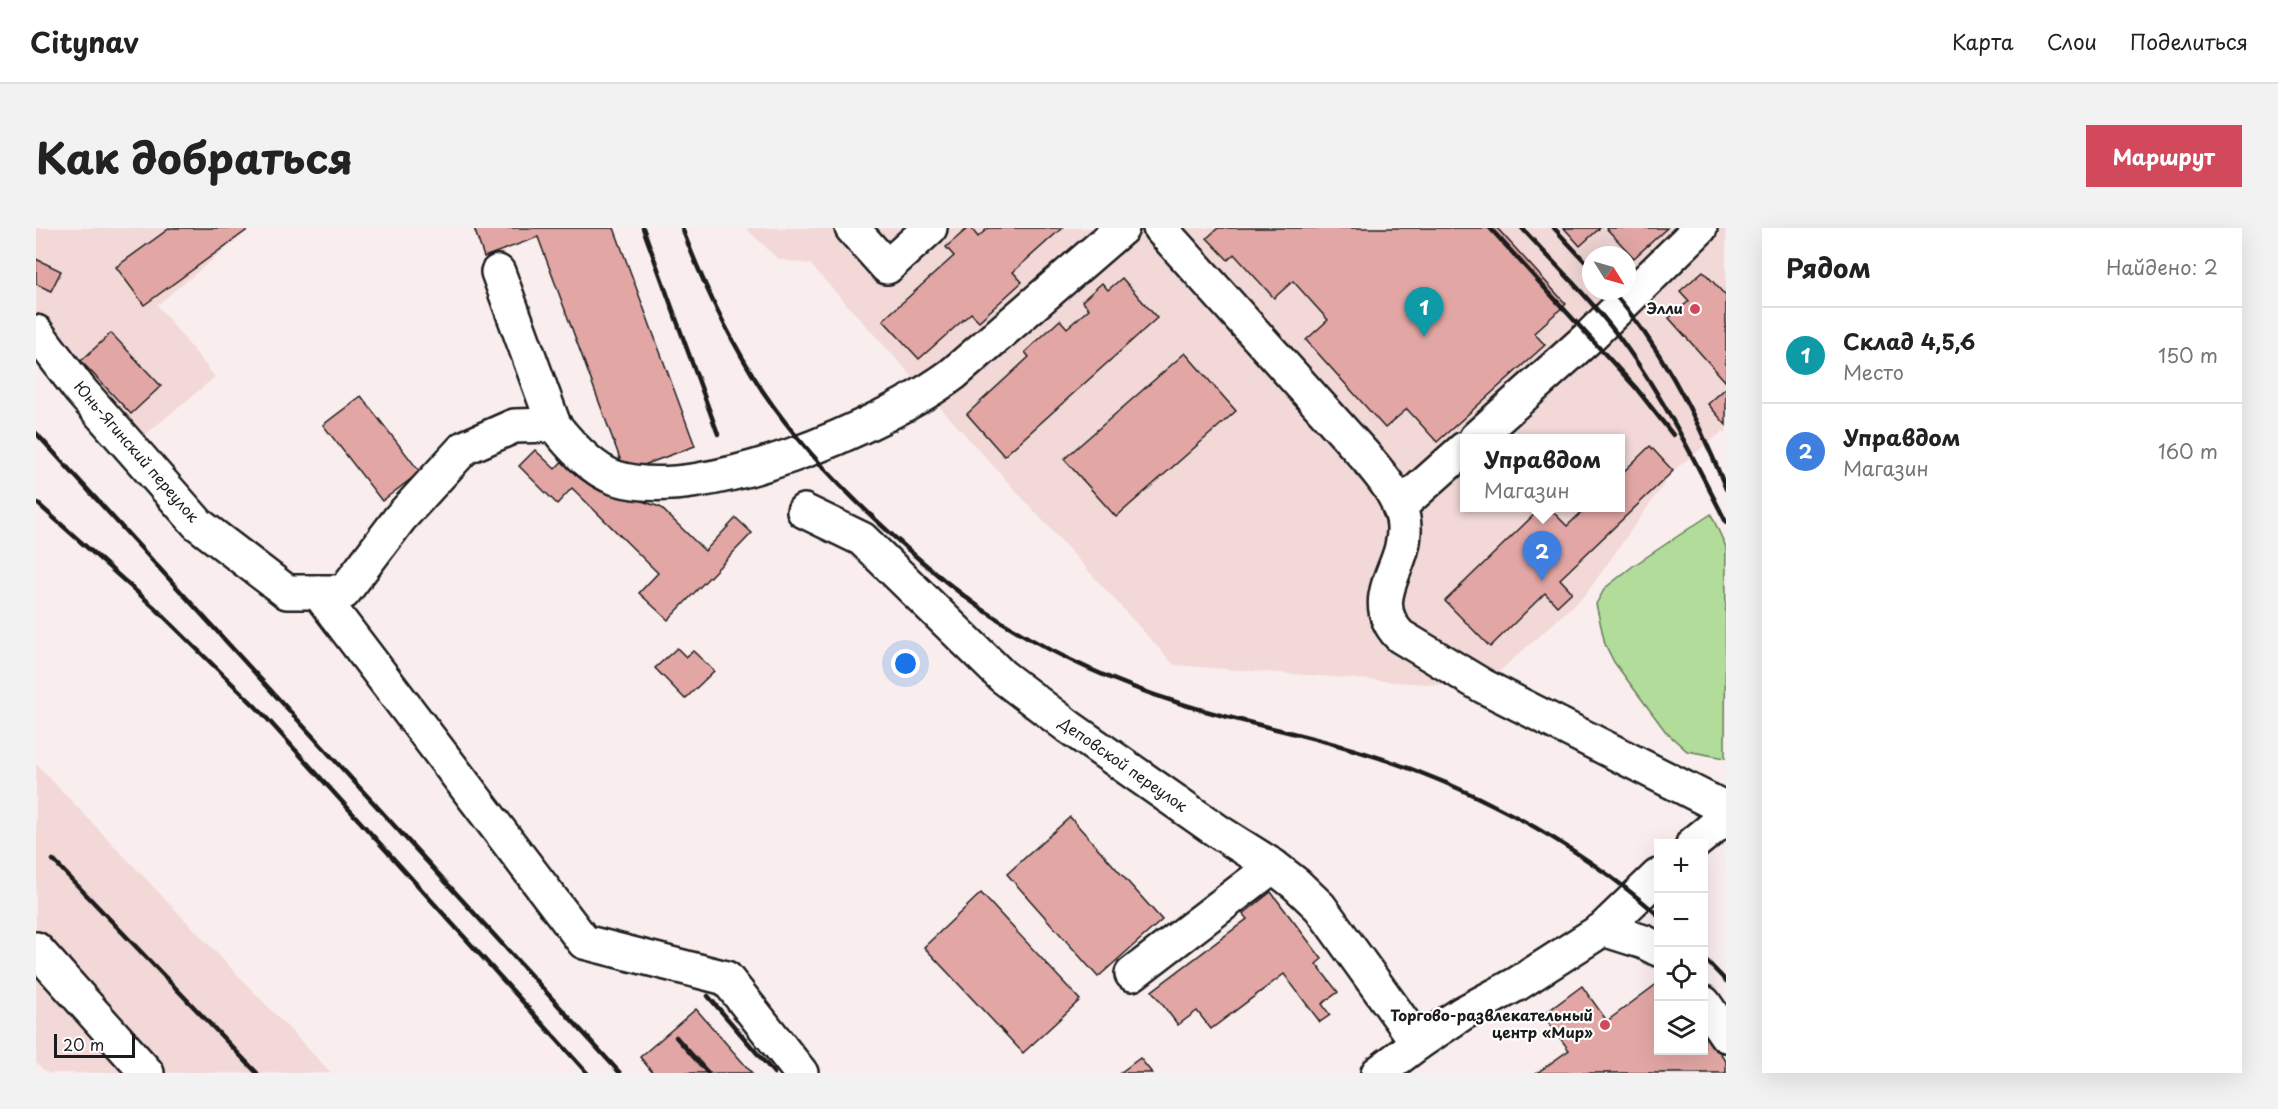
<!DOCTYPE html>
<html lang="ru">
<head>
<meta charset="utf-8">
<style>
  :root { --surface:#fff; --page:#f2f2f2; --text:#222; --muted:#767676; --line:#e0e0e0; --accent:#d1495b }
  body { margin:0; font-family:"Playpen Sans",sans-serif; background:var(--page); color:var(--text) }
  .controls { position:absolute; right:18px; bottom:18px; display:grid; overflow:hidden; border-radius:0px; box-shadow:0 6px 24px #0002 }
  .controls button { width:54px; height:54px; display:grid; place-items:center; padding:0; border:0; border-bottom:2px solid var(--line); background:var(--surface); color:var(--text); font:30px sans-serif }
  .compass { position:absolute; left:1546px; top:18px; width:54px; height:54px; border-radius:50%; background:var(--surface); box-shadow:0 6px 24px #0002; rotate:127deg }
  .scale { position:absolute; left:18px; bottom:15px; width:81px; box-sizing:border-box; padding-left:6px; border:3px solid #1c1c1c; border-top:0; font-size:16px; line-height:21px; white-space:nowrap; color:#1c1c1c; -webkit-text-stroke:4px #fff; paint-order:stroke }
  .you { position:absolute; left:870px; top:436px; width:21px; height:21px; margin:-15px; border:4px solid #fff; border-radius:50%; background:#1a73e8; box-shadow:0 0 0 9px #1a73e833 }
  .badge { display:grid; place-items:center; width:39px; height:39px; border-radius:50%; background:var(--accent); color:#fff; font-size:20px; font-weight:700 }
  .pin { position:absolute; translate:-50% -50px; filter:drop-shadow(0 2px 3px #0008) }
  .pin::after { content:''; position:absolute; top:32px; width:21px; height:18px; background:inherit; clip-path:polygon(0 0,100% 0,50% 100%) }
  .popup { position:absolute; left:1424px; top:206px; width:165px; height:78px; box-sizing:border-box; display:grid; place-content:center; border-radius:0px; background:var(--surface); filter:drop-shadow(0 2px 4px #0005); font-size:20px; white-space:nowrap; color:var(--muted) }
  .popup b { font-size:22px; color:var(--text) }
  .popup::after { content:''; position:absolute; left:50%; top:100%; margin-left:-12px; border:12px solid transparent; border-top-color:var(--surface) }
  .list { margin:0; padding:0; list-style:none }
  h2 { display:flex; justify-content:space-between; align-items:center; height:78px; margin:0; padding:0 24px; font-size:26px }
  h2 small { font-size:20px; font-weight:400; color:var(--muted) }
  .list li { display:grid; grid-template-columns:39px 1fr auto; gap:18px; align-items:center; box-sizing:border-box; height:96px; padding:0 24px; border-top:2px solid var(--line) }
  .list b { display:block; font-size:22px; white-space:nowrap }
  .list p { margin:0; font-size:20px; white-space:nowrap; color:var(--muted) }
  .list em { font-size:20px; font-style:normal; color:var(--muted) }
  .icon { flex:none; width:33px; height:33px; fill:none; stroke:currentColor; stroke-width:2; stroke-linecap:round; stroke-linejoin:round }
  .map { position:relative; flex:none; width:1690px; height:845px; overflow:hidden; border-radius:0px }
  header { display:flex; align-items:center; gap:36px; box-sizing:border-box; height:84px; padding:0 30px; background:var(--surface); border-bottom:2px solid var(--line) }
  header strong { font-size:28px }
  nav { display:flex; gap:33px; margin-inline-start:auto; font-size:21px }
  .intro { display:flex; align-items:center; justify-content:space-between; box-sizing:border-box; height:144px; padding:0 36px }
  h1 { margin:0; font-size:42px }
  .button { padding:15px 27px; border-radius:0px; background:var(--accent); color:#fff; font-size:21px; font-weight:700 }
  main { display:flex; gap:36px; padding:0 36px }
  aside { flex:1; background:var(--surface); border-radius:0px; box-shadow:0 6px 24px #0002 }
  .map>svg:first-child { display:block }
  .built { fill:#f2d8d7; fill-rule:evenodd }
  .green { fill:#b1dc9a; stroke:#667c5b; stroke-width:1.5 }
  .building { fill:#e2a7a5; stroke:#1c1c1c; stroke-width:1.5 }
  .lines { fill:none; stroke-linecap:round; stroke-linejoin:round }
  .minor-casing { stroke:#1c1c1c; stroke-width:38 }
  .minor { stroke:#fff; stroke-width:33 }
  .rail { stroke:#1c1c1c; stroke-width:4.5 }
  .poi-dot { fill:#d1495b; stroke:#fff; stroke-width:2 }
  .labels { text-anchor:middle; stroke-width:4.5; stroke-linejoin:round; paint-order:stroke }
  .poi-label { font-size:15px; font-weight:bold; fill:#1c1c1c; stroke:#fff; text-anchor:end }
  .street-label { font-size:15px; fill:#1c1c1c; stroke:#fff }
</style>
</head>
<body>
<header>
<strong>Citynav</strong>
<nav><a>Карта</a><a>Слои</a><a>Поделиться</a></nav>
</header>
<div class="intro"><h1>Как добраться</h1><a class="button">Маршрут</a></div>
<main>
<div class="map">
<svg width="1690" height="845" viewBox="0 0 1690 845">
  <rect width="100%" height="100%" fill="#f9eded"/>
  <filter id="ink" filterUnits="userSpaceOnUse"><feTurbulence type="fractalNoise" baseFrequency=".0167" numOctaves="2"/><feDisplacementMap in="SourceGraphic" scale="12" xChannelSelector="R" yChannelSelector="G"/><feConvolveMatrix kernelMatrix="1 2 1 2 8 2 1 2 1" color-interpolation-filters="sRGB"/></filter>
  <g filter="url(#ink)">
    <g class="built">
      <polygon points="0,0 215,0 121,77 179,149 81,230 0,131"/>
      <path d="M710 0H1690V206L1687 203 1637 243 1550 366 1447 458 1390 456 1138 437 774 36 742 31ZM1555 27H1591V63H1555ZM1428 210H1584V280H1428Z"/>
      <polygon points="0,536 295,845 11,845 0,834"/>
    </g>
    <polygon class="green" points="1675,286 1690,319 1689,530 1651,523 1630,504 1578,434 1569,416 1560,376 1569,360 1597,338"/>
    <g class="building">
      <polygon points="134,0 214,0 108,77 80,39"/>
      <polygon points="438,0 578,0 659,218 589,244 502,9 448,29"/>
      <polygon points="932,0 935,0 942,9 952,0 1026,0 977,44 986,54 943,93 935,85 883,131 847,92 918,28 910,19"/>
      <polygon points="1182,0 1461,0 1530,76 1498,105 1509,117 1401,214 1371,181 1349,200 1270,112 1292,92 1257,53 1238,70 1198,26 1192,32 1171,10"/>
      <polygon points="1528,0 1564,0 1544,18"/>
      <polygon points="1570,0 1631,0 1598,30"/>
      <polygon points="0,31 25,43 15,63 0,56"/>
      <polygon points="1667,43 1690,68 1690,154 1633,90 1653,73 1644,63"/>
      <polygon points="1086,50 1121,90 968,228 931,186 993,129 989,124 1024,92 1031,100 1053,81 1046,73 1066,55 1072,62"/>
      <polygon points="75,105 125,158 95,186 45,133"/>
      <polygon points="1149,125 1200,183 1080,289 1028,231"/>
      <polygon points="1690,160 1690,197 1672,176"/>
      <polygon points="325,168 384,244 346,273 287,197"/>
      <polygon points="1614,218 1637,243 1524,351 1536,364 1521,378 1509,365 1454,419 1409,373 1505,280 1513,280 1531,298 1550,280 1584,280 1584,247"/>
      <polygon points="499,222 519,241 530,229 560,258 624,279 669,323 700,290 716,305 632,392 603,365 622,345 536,260 521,276 483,238"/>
      <polygon points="641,420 650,429 657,423 678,443 649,471 619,440"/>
      <polygon points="1034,589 1126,692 1062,749 971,646"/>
      <polygon points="1235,664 1286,731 1280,736 1302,764 1286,776 1294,787 1284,794 1248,746 1175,801 1161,783 1142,797 1116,763 1211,691 1207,686"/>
      <polygon points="945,665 1044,772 987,825 888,719"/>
      <polygon points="1622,755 1622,822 1668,822 1668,802 1690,833 1690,845 1501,845 1533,822 1507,787 1546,758 1571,793"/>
      <polygon points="660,781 716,845 617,845 604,829"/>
      <polygon points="1104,830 1116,845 1084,845"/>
    </g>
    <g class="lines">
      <defs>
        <g id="minor">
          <polyline points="816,0 851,39 894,0"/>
          <path d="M1124 0 1328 227C1345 247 1367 272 1368 299 1370 341 1328 370 1364 408L1447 458 1690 581"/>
          <polyline points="462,44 518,197"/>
          <path d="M0 104 44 162 162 296 251 364H308L364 290 428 220 478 198 518 197C534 217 556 242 580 250 667 277 847 198 917 146L1086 0"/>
          <polyline points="1440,210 1553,109 1664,0"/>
          <polyline points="1363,279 1428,221"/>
          <polyline points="768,283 826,311 966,448 1033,499 1183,604 1237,638 1260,656 1284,679 1382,815"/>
          <polyline points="282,364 548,714 690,750 765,845"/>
          <polyline points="1657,616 1690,589"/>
          <polyline points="1567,701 1608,714 1622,721"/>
          <polyline points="0,721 111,845"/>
          <polyline points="1096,746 1237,638"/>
          <polyline points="1668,775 1690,807"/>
          <polyline points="1342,845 1382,815 1427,785 1481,756 1567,701 1622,648"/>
        </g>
      </defs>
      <use href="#minor" class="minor-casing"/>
      <use href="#minor" class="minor"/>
      <g class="rail">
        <polyline points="607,0 682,206"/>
        <path d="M646 0C667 56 694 112 726 162 758 210 799 254 841 293 874 324 909 355 946 381 1007 422 1073 453 1143 475 1198 493 1256 503 1312 520 1425 553 1533 609 1622 687"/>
        <polyline points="1454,0 1600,160 1637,207"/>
        <path d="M1486 0C1521 39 1561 77 1591 120 1630 174 1660 235 1690 294"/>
        <polyline points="1518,0 1555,40"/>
        <path d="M1576 63C1626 121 1662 190 1690 261"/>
        <polyline points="0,205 584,845"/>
        <polyline points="0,274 119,380 226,485 551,845"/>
        <polyline points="17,632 221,845"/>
        <polyline points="1668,730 1690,753"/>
        <polyline points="672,768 738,845"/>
        <polyline points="640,809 672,845"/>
      </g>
    </g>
  </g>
  <g class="poi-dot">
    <circle cx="1659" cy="81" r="6"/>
    <circle cx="1569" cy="797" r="6"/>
  </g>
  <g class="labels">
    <g class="poi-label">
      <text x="1647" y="86">Элли</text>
      <text x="1557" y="793">Торгово-развлекательный<tspan x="1557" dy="17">центр «Мир»</tspan></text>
    </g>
    <g class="street-label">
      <text transform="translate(100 224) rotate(49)" y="5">Юнь-Ягинский переулок</text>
      <text transform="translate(1087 537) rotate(35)" y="5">Деповской переулок</text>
    </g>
  </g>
</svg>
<div class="controls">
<button>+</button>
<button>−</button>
<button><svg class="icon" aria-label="locate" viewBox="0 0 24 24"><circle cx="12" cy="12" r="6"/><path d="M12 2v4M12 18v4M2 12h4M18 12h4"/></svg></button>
<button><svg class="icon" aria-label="layers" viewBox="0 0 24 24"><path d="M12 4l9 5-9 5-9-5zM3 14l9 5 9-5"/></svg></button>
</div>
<svg class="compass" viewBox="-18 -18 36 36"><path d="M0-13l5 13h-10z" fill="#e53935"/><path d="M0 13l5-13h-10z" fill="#767676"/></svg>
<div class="scale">20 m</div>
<div class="you"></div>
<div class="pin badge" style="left:1388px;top:109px;background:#0f9aa8">1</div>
<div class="pin badge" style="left:1506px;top:353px;background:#3f7fe0">2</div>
<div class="popup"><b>Управдом</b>Магазин</div>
</div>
<aside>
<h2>Рядом<small>Найдено: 2</small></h2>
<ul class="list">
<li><span class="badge" style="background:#0f9aa8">1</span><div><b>Склад 4,5,6</b><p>Место</p></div><em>150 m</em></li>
<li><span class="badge" style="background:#3f7fe0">2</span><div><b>Управдом</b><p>Магазин</p></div><em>160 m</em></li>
</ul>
</aside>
</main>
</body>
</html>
